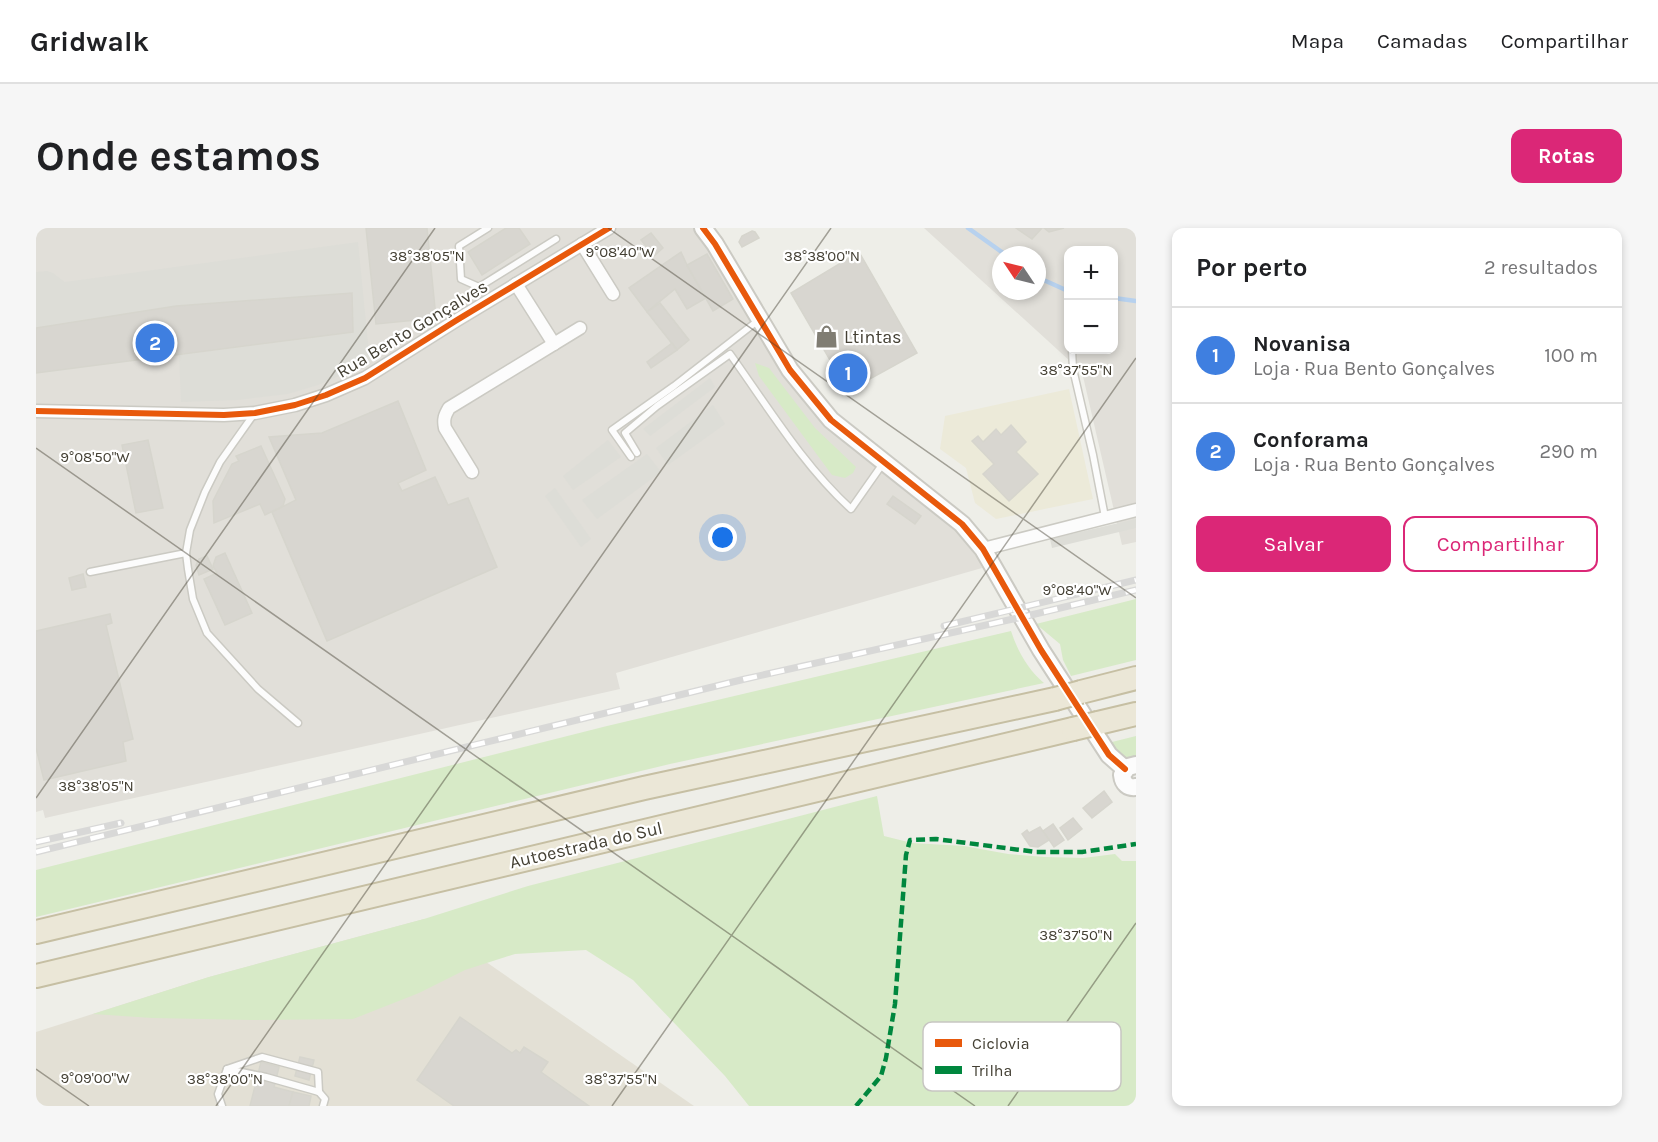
<!DOCTYPE html>
<html lang="pt">
<head>
<meta charset="utf-8">
<style>
  :root { --surface:#fff; --page:#f6f6f6; --text:#202124; --muted:#757577; --line:#e0e0e0; --accent:#db2777 }
  body { margin:0; font-family:Karla,sans-serif; background:var(--page); color:var(--text) }
  .controls { position:absolute; right:18px; top:18px; display:grid; overflow:hidden; border-radius:12px; box-shadow:0 3px 9px #0003 }
  .controls button { width:54px; height:54px; display:grid; place-items:center; padding:0; border:0; border-bottom:2px solid var(--line); background:var(--surface); color:var(--text); font:30px sans-serif }
  .compass { position:absolute; left:956px; top:18px; width:54px; height:54px; border-radius:50%; background:var(--surface); box-shadow:0 3px 9px #0003; rotate:305deg }
  .you { position:absolute; left:687px; top:310px; width:21px; height:21px; margin:-15px; border:4px solid #fff; border-radius:50%; background:#1a73e8; box-shadow:0 0 0 9px #1a73e833 }
  .badge { display:grid; place-items:center; width:39px; height:39px; border-radius:50%; background:var(--accent); color:#fff; font-size:20px; font-weight:700 }
  .pin { position:absolute; translate:-50% -50%; border:3px solid #fff; box-shadow:0 2px 6px #0006 }
  .list { margin:0; padding:0; list-style:none }
  h2 { display:flex; justify-content:space-between; align-items:center; height:78px; margin:0; padding:0 24px; font-size:26px }
  h2 small { font-size:20px; font-weight:400; color:var(--muted) }
  .list li { display:grid; grid-template-columns:39px 1fr auto; gap:18px; align-items:center; box-sizing:border-box; height:96px; padding:0 24px; border-top:2px solid var(--line) }
  .list b { display:block; font-size:22px; white-space:nowrap }
  .list p { margin:0; font-size:20px; white-space:nowrap; color:var(--muted) }
  .list em { font-size:20px; font-style:normal; color:var(--muted) }
  .actions { display:flex; gap:12px; padding:18px 24px }
  .actions a { flex:1; padding:14px 0; border:2px solid var(--accent); border-radius:12px; text-align:center; font-size:21px; color:var(--accent) }
  .actions .main { background:var(--accent); color:#fff }
  .map { position:relative; flex:none; width:1100px; height:878px; overflow:hidden; border-radius:12px }
  header { display:flex; align-items:center; gap:36px; box-sizing:border-box; height:84px; padding:0 30px; background:var(--surface); border-bottom:2px solid var(--line) }
  header strong { font-size:28px }
  nav { display:flex; gap:33px; margin-inline-start:auto; font-size:21px }
  .intro { display:flex; align-items:center; justify-content:space-between; box-sizing:border-box; height:144px; padding:0 36px }
  h1 { margin:0; font-size:42px }
  .button { padding:15px 27px; border-radius:12px; background:var(--accent); color:#fff; font-size:21px; font-weight:700 }
  main { display:flex; gap:36px; padding:0 36px }
  aside { flex:1; background:var(--surface); border-radius:12px; box-shadow:0 3px 9px #0003 }
  .map>svg:first-child { display:block }
  .residential { fill:#e3e0d5 }
  .industrial { fill:#e1dfd9; fill-rule:evenodd }
  .education { fill:#ecead9 }
  .green { fill:#d7eac7 }
  .parking { fill:#ddddd7 }
  .lines { fill:none; stroke-linecap:round; stroke-linejoin:round }
  .stream { stroke:#b7d1ee; stroke-width:4.5 }
  .building { fill:#d8d6d0; stroke:#d6d5cd; stroke-width:1.5 }
  .service-casing { stroke:#cbcac3; stroke-width:9 }
  .minor-casing { stroke:#cbcac3; stroke-width:15 }
  .tertiary-casing { stroke:#cbcac3; stroke-width:20 }
  .motorway-casing { stroke:#c6bfa3; stroke-width:26 }
  .service { stroke:#fcfcfc; stroke-width:6 }
  .minor { stroke:#fcfcfc; stroke-width:12 }
  .tertiary { stroke:#fcfcfc; stroke-width:16 }
  .motorway { stroke:#ebe7d7; stroke-width:22 }
  .rail-casing { stroke:#d8d8d7; stroke-width:7 }
  .rail { stroke:#fff; stroke-width:4.5; stroke-dasharray:14; stroke-linecap:butt }
  .motorway-bridge-casing { stroke:#c6bfa3; stroke-width:26; stroke-linecap:butt }
  .motorway-bridge { stroke:#ebe7d7; stroke-width:22 }
  .quiet { stroke:#00873e; stroke-width:4.5; stroke-dasharray:9 4.5; stroke-linecap:butt }
  .cycleway-casing { stroke:#fff; stroke-width:10 }
  .cycleway { stroke:#e8590c; stroke-width:6 }
  .ticks { fill:none; stroke:#444034; stroke-width:1.5; stroke-opacity:0.45 }
  .labels { text-anchor:middle; stroke-width:4.5; stroke-linejoin:round; paint-order:stroke }
  .street-label { font-size:18px; fill:#444034; stroke:#fff }
  .poi-label { font-size:18px; fill:#444034; stroke:#fff; text-anchor:start }
  .key { fill:#fff; stroke:#c7c6c2; stroke-width:1.5 }
  .key-label { font-size:16px; fill:#444034 }
  .ticks-label { font-size:15px; text-anchor:middle; fill:#444034; stroke:#fff; stroke-width:4.5; stroke-linejoin:round; paint-order:stroke }
</style>
</head>
<body>
<header>
<strong>Gridwalk</strong>
<nav><a>Mapa</a><a>Camadas</a><a>Compartilhar</a></nav>
</header>
<div class="intro"><h1>Onde estamos</h1><a class="button">Rotas</a></div>
<main>
<div class="map">
<svg width="1100" height="878" viewBox="0 0 1100 878">
  <rect width="100%" height="100%" fill="#eeeee8"/>
  <polygon class="residential" points="388,691 658,878 0,878 0,804 173,749"/>
  <g class="industrial">
    <polygon points="0,0 676,0 777,178 870,262 921,304 943,332 946,340 580,445 584,461 9,590 7,582 0,584"/>
    <path d="M888 0H1100V314L1086 317 1046 144ZM1032 22H1078V122H1032ZM965 27H1001V63H965Z"/>
  </g>
  <polygon class="education" points="1033,161 1057,271 960,291 939,275 930,240 904,221 909,188"/>
  <g class="green">
    <polygon points="719,135 733,140 779,200 820,239 817,245 809,250 796,247 723,148"/>
    <polygon points="1100,371 1100,432 1035,448 1027,432 1024,416 1000,396"/>
    <path d="M975 403C981 422 992 442 1008 455L634 536 0 689V642L571 498Z"/>
    <polygon points="1100,508 1100,529 1092,531 1072,515"/>
    <polygon points="841,568 848,608 876,615 928,618 972,626 1009,629 1047,630 1079,626 1086,633 1100,633 1100,878 713,878 689,848 597,752 550,722 479,726 429,742 383,765 317,791 217,792 116,790 57,786 173,749 388,691 492,658"/>
  </g>
  <g class="parking">
    <polygon points="322,14 334,135 282,157 252,166 202,172 145,174 143,127 317,105 316,65 140,78 0,100 0,44 11,43 17,45 29,54"/>
    <polygon points="674,150 679,159 614,208 607,201"/>
    <polygon points="677,177 689,196 632,237 620,220"/>
    <polygon points="572,212 585,229 537,262 527,248"/>
    <polygon points="611,226 625,244 561,291 546,272"/>
    <polygon points="519,260 555,311 545,319 509,268"/>
    <polygon points="1100,291 1100,300 1016,320 1014,311"/>
  </g>
  <g class="lines">
    <g class="stream">
      <polyline points="932,0 970,27"/>
      <polyline points="1001,49 1032,63"/>
      <polyline points="1078,70 1100,73"/>
    </g>
  </g>
  <g class="building">
    <polygon points="330,0 391,0 400,90 340,96"/>
    <polygon points="470,0 483,0 494,16 446,47 432,24"/>
    <polygon points="980,0 1006,0 996,11"/>
    <polygon points="1008,0 1028,0 1013,4"/>
    <polygon points="716,3 719,4 723,10 706,19 703,14 706,8"/>
    <polygon points="615,5 627,20 618,28 605,12"/>
    <polygon points="645,24 651,37 670,70 651,81 639,61 611,84 593,60"/>
    <polygon points="823,24 881,125 812,163 755,65"/>
    <polygon points="671,26 697,71 677,83 651,37"/>
    <polygon points="316,65 317,104 0,145 0,100 140,78"/>
    <polygon points="624,75 653,112 641,122 611,84"/>
    <polygon points="636,115 641,122 615,140 611,134"/>
    <polygon points="362,173 390,242 362,255 366,263 399,249 412,277 432,270 461,339 291,413 236,284 260,272 233,209 286,205"/>
    <polygon points="975,197 990,214 980,224 1002,246 973,273 947,246 958,236 936,213 942,208 947,214 960,201 965,207"/>
    <polygon points="112,212 127,280 100,285 86,217"/>
    <polygon points="225,218 249,271 247,278 229,287 224,276 178,295 177,273 196,236 203,233 200,228"/>
    <polygon points="857,268 885,288 879,296 851,276"/>
    <polygon points="189,325 216,385 189,397 168,351 181,345 177,338 180,329"/>
    <polygon points="171,328 177,341 163,347 160,337 163,331"/>
    <polygon points="47,346 50,359 36,362 33,350"/>
    <polygon points="74,386 76,395 70,397 97,511 87,514 90,533 8,552 0,520 0,403"/>
    <polygon points="1068,563 1076,574 1056,590 1047,580"/>
    <polygon points="1037,590 1046,601 1032,612 1024,600"/>
    <polygon points="1017,596 1028,612 1018,619 1007,603"/>
    <polygon points="1004,599 1013,612 1002,619 994,618 986,606 991,602 993,605"/>
    <polygon points="424,789 476,825 480,822 484,825 488,819 512,834 505,844 553,878 418,878 381,852"/>
    <polygon points="264,829 278,832 273,852 259,848"/>
    <polygon points="225,834 243,839 238,859 257,864 253,878 214,878"/>
    <polygon points="257,864 275,868 273,878 253,878"/>
  </g>
  <g class="lines">
    <defs>
      <g id="service">
        <polyline points="452,0 423,18 425,51 443,59 520,11"/>
        <polyline points="1036,122 1037,141 1057,227 1069,289"/>
        <polyline points="218,186 184,234 169,264 154,302 150,325 152,341 157,371 171,405 222,461 262,495"/>
        <path d="M601 225 589 205 621 178 694 126C732 179 767 237 815 281L848 234"/>
        <polyline points="595,229 576,202 638,158 724,91"/>
        <polyline points="54,344 150,325"/>
        <polyline points="191,841 226,829 282,844 283,864"/>
        <polyline points="186,878 182,866 191,841 230,849 283,864 289,871 287,878"/>
      </g>
      <g id="minor">
        <polyline points="546,16 577,66"/>
        <polyline points="480,56 518,116"/>
        <polyline points="0,183 188,187 219,185 259,177 290,167 329,150 421,92 573,0"/>
        <path d="M436 244 409 200C407 191 409 187 413 180L544 100"/>
        <polyline points="947,321 1100,282"/>
      </g>
      <g id="tertiary">
        <polyline points="667,0 679,16 754,142 795,192 926,296 947,321 1005,422 1073,527 1089,541"/>
        <path d="M1100 537 1092 539 1086 547C1087 556 1092 560 1100 559"/>
      </g>
      <g id="motorway">
        <polyline points="1045,464 1100,450"/>
        <polyline points="1062,495 1100,486"/>
        <polyline points="0,704 608,560 1019,471"/>
        <polyline points="0,748 1037,501"/>
      </g>
    </defs>
    <use href="#service" class="service-casing"/>
    <use href="#minor" class="minor-casing"/>
    <use href="#tertiary" class="tertiary-casing"/>
    <use href="#motorway" class="motorway-casing"/>
    <use href="#service" class="service"/>
    <use href="#minor" class="minor"/>
    <use href="#tertiary" class="tertiary"/>
    <use href="#motorway" class="motorway"/>
    <defs>
      <g id="rail">
        <polyline points="908,398 1100,352"/>
        <polyline points="0,614 85,595"/>
        <polyline points="0,624 709,451 995,387 1100,362"/>
      </g>
    </defs>
    <use href="#rail" class="rail-casing"/>
    <use href="#rail" class="rail"/>
    <defs>
      <g id="motorway-bridge">
        <polyline points="1019,471 1045,464"/>
        <polyline points="1037,501 1062,495"/>
      </g>
    </defs>
    <use href="#motorway-bridge" class="motorway-bridge-casing"/>
    <use href="#motorway-bridge" class="motorway-bridge"/>
    <polyline class="quiet" points="820,878 845,848 850,830 859,776 870,627 874,612 900,611 1000,624 1046,624 1100,616"/>
    <defs>
      <g id="cycleway">
        <polyline points="667,0 679,16 754,142 795,192 926,296 947,321 1005,422 1073,527 1089,541"/>
        <polyline points="0,183 188,187 219,185 259,177 290,167 329,150 421,92 573,0"/>
      </g>
    </defs>
    <use href="#cycleway" class="cycleway-casing"/>
    <use href="#cycleway" class="cycleway"/>
  </g>
  <path class="ticks" d="M572 0 1100 370M0 5 4 0M0 220 939 878M0 570 399 0M0 841 53 878M180 878 795 0M576 878 1100 130M972 878 1100 695"/>
  <defs>
    <symbol id="shop-bare" viewBox="-9 -9 18 18"><path d="M-5-2.5h2.3a2.7 3.5 0 0 1 5.4 0H5L5.5 6h-11ZM-1.5-2.5h3a1.5 2.3 0 0 0-3 0Z" fill="#807d73" stroke="#fff" stroke-width="2.5" paint-order="stroke"/></symbol>
  </defs>
  <g fill-rule="evenodd">
    <use href="#shop-bare" x="774" y="92" width="33" height="33"/>
  </g>
  <g class="labels">
    <g class="street-label">
      <text transform="translate(376 101) rotate(-31)" y="6">Rua Bento Gonçalves</text>
      <text transform="translate(550 617) rotate(-13)" y="6">Autoestrada do Sul</text>
    </g>
    <g class="poi-label">
      <text x="808" y="115">Ltintas</text>
    </g>
  </g>
  <rect x="887" y="794" width="198" height="69" rx="9" class="key"/>
  <rect x="899" y="811" width="27" height="8" fill="#e8590c"/>
  <rect x="899" y="838" width="27" height="8" fill="#00873e"/>
  <g class="key-label">
    <text x="936" y="821">Ciclovia</text>
    <text x="936" y="848">Trilha</text>
  </g>
  <g class="ticks-label">
    <text x="584" y="29">9°08'40"W</text>
    <text x="391" y="33">38°38'05"N</text>
    <text x="786" y="33">38°38'00"N</text>
    <text x="1040" y="147">38°37'55"N</text>
    <text x="59" y="234">9°08'50"W</text>
    <text x="1041" y="367">9°08'40"W</text>
    <text x="60" y="563">38°38'05"N</text>
    <text x="1040" y="712">38°37'50"N</text>
    <text x="59" y="855">9°09'00"W</text>
    <text x="189" y="856">38°38'00"N</text>
    <text x="585" y="856">38°37'55"N</text>
  </g>
</svg>
<div class="controls">
<button>+</button>
<button>−</button>
</div>
<svg class="compass" viewBox="-18 -18 36 36"><path d="M0-13l5 13h-10z" fill="#e53935"/><path d="M0 13l5-13h-10z" fill="#757577"/></svg>
<div class="you"></div>
<div class="pin badge" style="left:812px;top:145px;background:#3f7fe0">1</div>
<div class="pin badge" style="left:119px;top:115px;background:#3f7fe0">2</div>
</div>
<aside>
<h2>Por perto<small>2 resultados</small></h2>
<ul class="list">
<li><span class="badge" style="background:#3f7fe0">1</span><div><b>Novanisa</b><p>Loja · Rua Bento Gonçalves</p></div><em>100 m</em></li>
<li><span class="badge" style="background:#3f7fe0">2</span><div><b>Conforama</b><p>Loja · Rua Bento Gonçalves</p></div><em>290 m</em></li>
</ul>
<div class="actions"><a class="main">Salvar</a><a>Compartilhar</a></div>
</aside>
</main>
</body>
</html>
